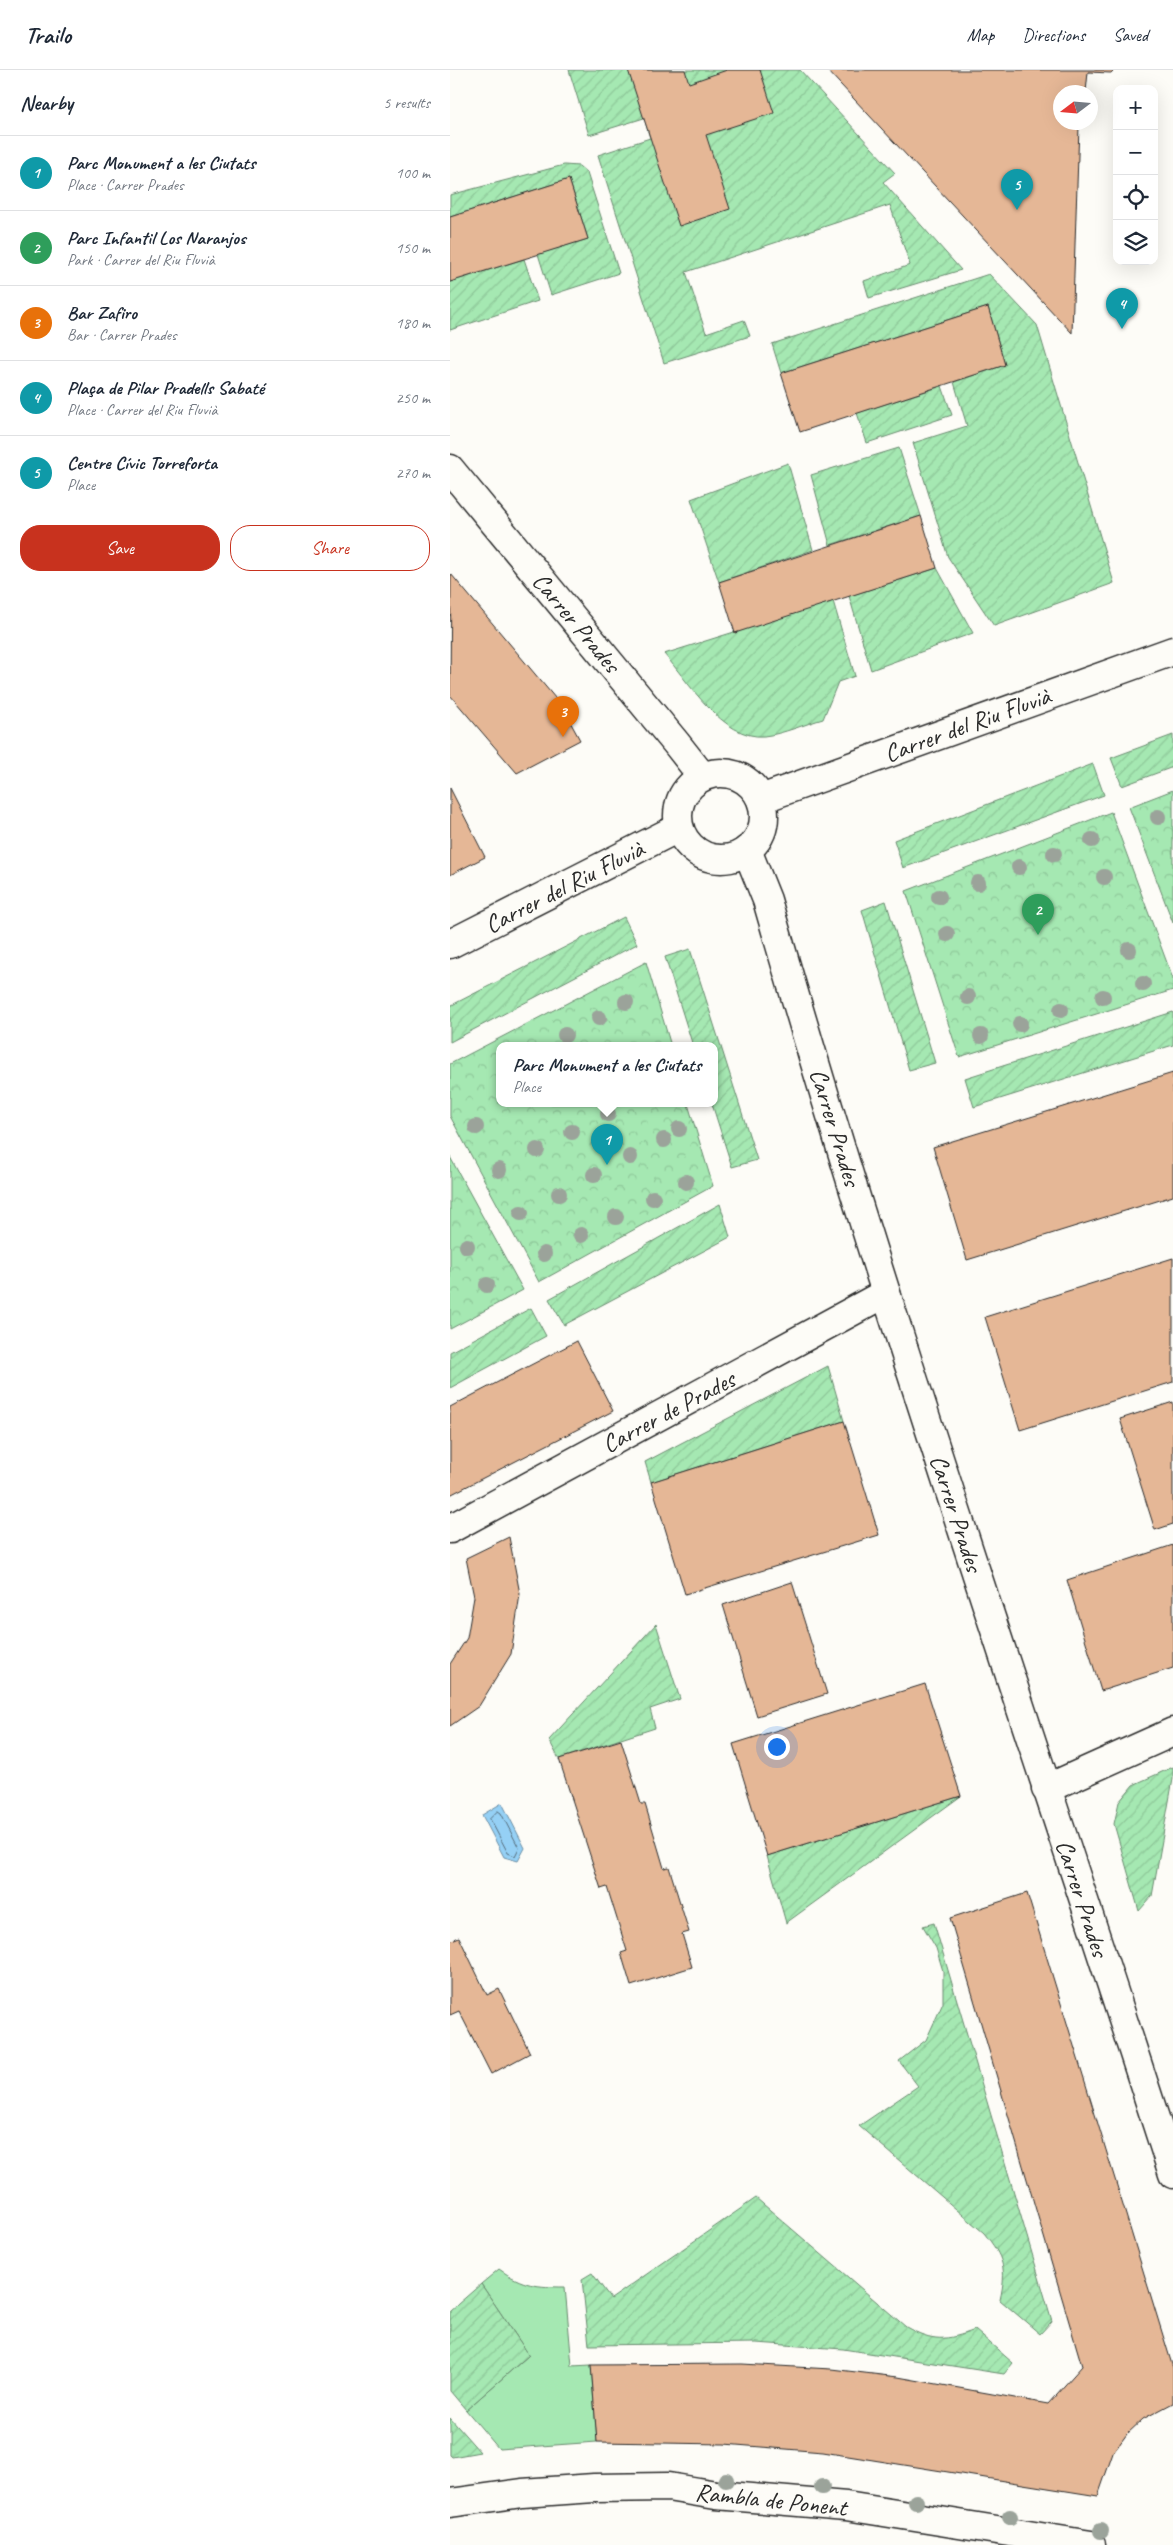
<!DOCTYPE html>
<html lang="en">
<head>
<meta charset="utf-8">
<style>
  :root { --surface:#fff; --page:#f2f2f3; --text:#1f2937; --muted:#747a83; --line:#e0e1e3; --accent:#c8321e }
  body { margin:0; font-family:Caveat,sans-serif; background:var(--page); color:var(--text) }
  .controls { position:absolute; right:15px; top:15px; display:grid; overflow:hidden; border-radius:10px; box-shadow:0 5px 20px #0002 }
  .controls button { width:45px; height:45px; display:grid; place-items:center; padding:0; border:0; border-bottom:1px solid var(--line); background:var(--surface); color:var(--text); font:25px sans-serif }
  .compass { position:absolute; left:603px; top:15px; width:45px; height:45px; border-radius:50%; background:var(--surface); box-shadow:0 5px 20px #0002; rotate:254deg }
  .you { position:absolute; left:326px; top:1676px; width:18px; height:18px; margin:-12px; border:4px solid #fff; border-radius:50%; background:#1a73e8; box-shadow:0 0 0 8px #1a73e833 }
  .badge { display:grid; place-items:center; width:32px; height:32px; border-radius:50%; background:var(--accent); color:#fff; font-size:16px; font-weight:700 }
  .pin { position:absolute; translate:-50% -41px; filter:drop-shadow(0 1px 2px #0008) }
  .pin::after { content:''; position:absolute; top:26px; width:18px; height:15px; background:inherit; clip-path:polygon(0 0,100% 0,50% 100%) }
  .popup { position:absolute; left:46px; top:972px; width:222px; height:65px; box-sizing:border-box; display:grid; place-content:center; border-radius:10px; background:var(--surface); filter:drop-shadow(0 1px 4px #0005); font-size:16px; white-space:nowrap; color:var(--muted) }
  .popup b { font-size:19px; color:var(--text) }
  .popup::after { content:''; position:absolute; left:50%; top:100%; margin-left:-10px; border:10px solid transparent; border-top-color:var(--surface) }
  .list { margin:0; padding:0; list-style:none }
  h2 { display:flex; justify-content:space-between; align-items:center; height:65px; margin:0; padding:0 20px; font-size:21px }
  h2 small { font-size:16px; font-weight:400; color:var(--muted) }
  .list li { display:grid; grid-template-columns:32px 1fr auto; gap:15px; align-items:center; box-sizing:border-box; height:75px; padding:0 20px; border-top:1px solid var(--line) }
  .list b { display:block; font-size:19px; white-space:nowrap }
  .list p { margin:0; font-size:16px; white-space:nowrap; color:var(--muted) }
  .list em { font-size:16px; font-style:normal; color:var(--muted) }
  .actions { display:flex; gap:10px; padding:15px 20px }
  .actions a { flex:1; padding:11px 0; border:1px solid var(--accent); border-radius:20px; text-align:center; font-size:18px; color:var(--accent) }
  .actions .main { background:var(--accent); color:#fff }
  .icon { flex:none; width:28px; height:28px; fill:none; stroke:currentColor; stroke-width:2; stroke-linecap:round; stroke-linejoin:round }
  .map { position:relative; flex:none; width:723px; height:2475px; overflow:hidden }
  header { display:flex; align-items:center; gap:30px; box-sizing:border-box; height:70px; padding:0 25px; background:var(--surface); border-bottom:1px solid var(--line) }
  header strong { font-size:24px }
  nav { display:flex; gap:28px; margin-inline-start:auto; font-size:18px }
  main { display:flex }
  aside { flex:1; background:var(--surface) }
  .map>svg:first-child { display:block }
  .grass { fill:#a5e8b2; stroke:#688a6e }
  .park { fill:url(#park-crowns); stroke:#688a6e }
  .garden { fill:url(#garden-furrows); stroke:#688a6e }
  .water { fill:#95d0f5; stroke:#6b8ea4 }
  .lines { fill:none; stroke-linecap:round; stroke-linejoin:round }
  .shore { stroke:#556d7c; stroke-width:1 }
  .building { fill:#e5b796; stroke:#2b2b2b }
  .minor-casing { stroke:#2b2b2b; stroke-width:31 }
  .minor { stroke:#fdfcf7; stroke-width:28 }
  .tree { fill:#9ba39a }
  .labels { text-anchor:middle; stroke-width:4; stroke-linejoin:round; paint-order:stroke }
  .street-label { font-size:25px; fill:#2b2b2b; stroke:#fdfcf7 }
</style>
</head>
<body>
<header>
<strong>Trailo</strong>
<nav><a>Map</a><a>Directions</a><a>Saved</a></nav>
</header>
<main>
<aside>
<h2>Nearby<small>5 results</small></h2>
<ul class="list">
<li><span class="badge" style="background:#0f9aa8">1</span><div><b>Parc Monument a les Ciutats</b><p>Place · Carrer Prades</p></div><em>100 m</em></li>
<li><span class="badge" style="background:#2e9e5b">2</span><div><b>Parc Infantil Los Naranjos</b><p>Park · Carrer del Riu Fluvià</p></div><em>150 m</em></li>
<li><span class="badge" style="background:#e8710a">3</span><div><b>Bar Zafiro</b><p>Bar · Carrer Prades</p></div><em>180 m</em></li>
<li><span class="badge" style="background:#0f9aa8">4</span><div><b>Plaça de Pilar Pradells Sabaté</b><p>Place · Carrer del Riu Fluvià</p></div><em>250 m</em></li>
<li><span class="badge" style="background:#0f9aa8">5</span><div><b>Centre Cívic Torreforta</b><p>Place</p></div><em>270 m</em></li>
</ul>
<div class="actions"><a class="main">Save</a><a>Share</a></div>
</aside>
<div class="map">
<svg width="723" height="2475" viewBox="0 0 723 2475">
  <defs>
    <pattern id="park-crowns" width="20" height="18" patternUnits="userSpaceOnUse" patternTransform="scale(1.25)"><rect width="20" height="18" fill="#a5e8b2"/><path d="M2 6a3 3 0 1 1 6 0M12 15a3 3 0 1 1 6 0" fill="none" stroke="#8ec799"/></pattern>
    <pattern id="garden-furrows" width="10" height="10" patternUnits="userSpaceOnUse" patternTransform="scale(1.25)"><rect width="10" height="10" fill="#a5e8b2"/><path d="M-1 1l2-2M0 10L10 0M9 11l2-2" fill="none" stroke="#8ec799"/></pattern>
  </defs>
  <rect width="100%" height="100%" fill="#fdfcf7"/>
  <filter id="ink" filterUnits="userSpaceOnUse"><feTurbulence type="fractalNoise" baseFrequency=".02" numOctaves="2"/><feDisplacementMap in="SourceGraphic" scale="10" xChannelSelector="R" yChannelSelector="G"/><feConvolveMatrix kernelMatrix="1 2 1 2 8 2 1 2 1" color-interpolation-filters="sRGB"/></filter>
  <g filter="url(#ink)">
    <path class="grass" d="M49 2199C73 2216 87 2217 115 2217L122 2296 141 2295 147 2372 49 2379 16 2340 79 2285 31 2214Z"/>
    <g class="park">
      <polygon points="723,720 723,853 679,737"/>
      <polygon points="661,742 723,909 723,920 509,987 456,821"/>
      <polygon points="196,892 221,976 49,976 49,1034 238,1034 263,1116 89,1212 0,1046 0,994"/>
      <polygon points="0,1087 73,1220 0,1259"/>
    </g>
    <g class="garden">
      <polygon points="119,0 350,0 445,103 433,112 511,200 419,228 414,211 460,195 440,135 236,202 256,263 294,250 300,266 214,293 148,85 200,68 194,48 139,65"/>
      <polygon points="114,95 129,96 137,103 169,203 101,225 88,184 138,169 119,109 0,147 0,125"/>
      <polygon points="74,189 88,231 0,260 0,212"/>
      <polygon points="539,204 587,255 664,513 544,556 498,487 463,373 517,356 504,312 555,295 538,237 331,303 322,274"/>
      <polygon points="492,316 502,345 417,373 407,343"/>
      <polygon points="449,378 471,446 380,475 361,405"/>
      <polygon points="338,393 363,480 269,512 241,429"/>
      <polygon points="487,498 523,563 421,600 399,526"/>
      <path d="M383 531 405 606 388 612 373 649C355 654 333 664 314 666 273 670 238 611 214 584Z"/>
      <polygon points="723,665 723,697 672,716 661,688"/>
      <polygon points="643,694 654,725 453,798 444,770"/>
      <polygon points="436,831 485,993 459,1000 412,840"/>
      <polygon points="174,847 187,874 0,972 0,936"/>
      <polygon points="240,879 307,1090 282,1097 262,1034 264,1034 264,976 243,976 215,887"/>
      <polygon points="723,942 723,975 524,1037 515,1008"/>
      <polygon points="270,1134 280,1167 114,1255 99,1229"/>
      <polygon points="81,1238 96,1266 0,1318 0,1282"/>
      <polygon points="378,1296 394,1351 201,1412 195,1392"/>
      <polygon points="206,1554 230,1629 200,1639 205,1658 109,1689 99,1670"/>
      <polygon points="723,1697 723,1709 702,1826 689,1841 664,1754 669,1732 683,1715"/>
      <polygon points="511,1726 336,1853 317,1786"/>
      <path d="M484 1853 602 2251 590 2264 550 2230C557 2198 554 2188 534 2163L409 2056 468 2016 449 1991 476 1970 493 1933V1901L486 1878 473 1856Z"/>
      <path d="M306 2128 456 2257C483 2272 496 2271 525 2260L563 2293 554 2304 393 2279 306 2273 139 2275 132 2209 142 2203 161 2229Z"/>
      <polygon points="31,2214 79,2285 16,2340 0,2321 0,2241"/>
      <polygon points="0,2348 30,2382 2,2387 0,2385"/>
    </g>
    <polygon class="water" points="52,1733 75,1778 68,1791 54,1787 32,1745"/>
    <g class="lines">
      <polygon class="shore" points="48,1741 51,1743 69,1778 65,1786 58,1783 40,1749"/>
    </g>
    <g class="building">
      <polygon points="178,0 235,0 239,13 277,0 310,0 324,43 256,65 280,139 229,156"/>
      <polygon points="377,0 664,0 661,3 638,2 636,22 610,22 610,52 635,52 634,56 629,56 622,263"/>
      <polygon points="119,109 138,169 0,212 0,147"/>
      <polygon points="538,237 555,295 350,362 331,303"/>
      <polygon points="471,446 487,498 285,563 269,512"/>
      <polygon points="1,504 111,635 130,670 67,703 0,625"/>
      <polygon points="0,718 35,787 0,805"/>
      <polygon points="723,1003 723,1126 517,1190 483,1077"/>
      <polygon points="723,1188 723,1312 570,1360 535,1247"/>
      <polygon points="127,1271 163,1341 0,1425 0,1337"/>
      <polygon points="723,1332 723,1454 705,1460 670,1349"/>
      <polygon points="394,1351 429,1465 235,1524 201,1412"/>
      <polygon points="59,1467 70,1524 61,1584 29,1636 0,1656 0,1594 17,1568 24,1527 16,1488"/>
      <polygon points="723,1475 723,1598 651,1621 617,1510"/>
      <polygon points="342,1512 377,1624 307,1646 273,1535"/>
      <polygon points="475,1614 511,1726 317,1786 283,1674"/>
      <polygon points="171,1670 191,1734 195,1734 214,1798 219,1797 239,1862 232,1864 242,1897 181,1916 171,1883 177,1881 157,1817 151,1819 109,1689"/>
      <polygon points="577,1823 723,2298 723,2333 693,2349 677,2364 663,2383 648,2426 373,2382 274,2374 147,2372 141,2295 292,2294 381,2299 448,2307 598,2334 632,2296 500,1848"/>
      <polygon points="9,1867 37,1925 49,1919 80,1983 41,2004 9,1941 0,1945 0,1871"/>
    </g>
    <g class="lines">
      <defs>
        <g id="minor">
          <polyline points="0,399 226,673 252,706"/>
          <circle cx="271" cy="746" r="43"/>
          <polyline points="311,729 723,581"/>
          <path d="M297 780 317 830C440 1259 587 1680 723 2104"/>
          <polyline points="0,874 228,758"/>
          <polyline points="0,1459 436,1223"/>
          <polyline points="596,1719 723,1662"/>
          <polyline points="0,2433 72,2423 144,2418 218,2417 266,2425 396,2436 641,2475"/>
        </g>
      </defs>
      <use href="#minor" class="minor-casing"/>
      <use href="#minor" class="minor"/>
    </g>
    <g class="tree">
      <circle cx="708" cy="747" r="8"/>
      <circle cx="642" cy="770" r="8"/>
      <circle cx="604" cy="784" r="8"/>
      <circle cx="569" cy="797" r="8"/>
      <circle cx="654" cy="807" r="8"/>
      <circle cx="528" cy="813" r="8"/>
      <circle cx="489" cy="827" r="8"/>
      <circle cx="497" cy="864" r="8"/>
      <circle cx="679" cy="880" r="8"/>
      <circle cx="693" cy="914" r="8"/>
      <circle cx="518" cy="927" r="8"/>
      <circle cx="653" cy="927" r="8"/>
      <circle cx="176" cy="932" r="8"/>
      <circle cx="611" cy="940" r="8"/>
      <circle cx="149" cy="948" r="8"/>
      <circle cx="570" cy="954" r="8"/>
      <circle cx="115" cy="965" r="8"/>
      <circle cx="531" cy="966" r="8"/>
      <circle cx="158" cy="1044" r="8"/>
      <circle cx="26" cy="1057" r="8"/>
      <circle cx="229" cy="1059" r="8"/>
      <circle cx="122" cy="1062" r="8"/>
      <circle cx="214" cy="1070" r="8"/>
      <circle cx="87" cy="1080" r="8"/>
      <circle cx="180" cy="1087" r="8"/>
      <circle cx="49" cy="1100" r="8"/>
      <circle cx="144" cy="1105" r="8"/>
      <circle cx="236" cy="1112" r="8"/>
      <circle cx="109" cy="1124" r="8"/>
      <circle cx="203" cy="1128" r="8"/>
      <circle cx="71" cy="1143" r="8"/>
      <circle cx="166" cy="1147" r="8"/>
      <circle cx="131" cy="1165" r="8"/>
      <circle cx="17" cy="1176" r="8"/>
      <circle cx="94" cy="1184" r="8"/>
      <circle cx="37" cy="1215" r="8"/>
      <circle cx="276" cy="2410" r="8"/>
      <circle cx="372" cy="2417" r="8"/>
      <circle cx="466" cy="2432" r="8"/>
      <circle cx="560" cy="2447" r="8"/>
      <circle cx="651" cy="2461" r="8"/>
    </g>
  </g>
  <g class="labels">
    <g class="street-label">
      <text transform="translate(127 552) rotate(50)" y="9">Carrer Prades</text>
      <text transform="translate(517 654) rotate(-20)" y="9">Carrer del Riu Fluvià</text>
      <text transform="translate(114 816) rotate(-27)" y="9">Carrer del Riu Fluvià</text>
      <text transform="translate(386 1057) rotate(73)" y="9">Carrer Prades</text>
      <text transform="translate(218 1341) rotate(-28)" y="9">Carrer de Prades</text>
      <text transform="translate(507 1443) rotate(72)" y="9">Carrer Prades</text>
      <text transform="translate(633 1828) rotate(72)" y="9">Carrer Prades</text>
      <text transform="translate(321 2429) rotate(6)" y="9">Rambla de Ponent</text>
    </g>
  </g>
</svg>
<div class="controls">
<button>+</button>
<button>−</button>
<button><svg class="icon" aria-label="locate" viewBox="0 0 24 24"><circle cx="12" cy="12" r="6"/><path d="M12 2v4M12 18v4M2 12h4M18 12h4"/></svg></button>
<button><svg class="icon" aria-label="layers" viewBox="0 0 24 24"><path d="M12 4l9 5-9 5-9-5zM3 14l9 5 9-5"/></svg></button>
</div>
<svg class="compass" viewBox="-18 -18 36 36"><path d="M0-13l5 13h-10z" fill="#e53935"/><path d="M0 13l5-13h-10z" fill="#747a83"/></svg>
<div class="you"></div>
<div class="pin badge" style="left:157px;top:1095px;background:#0f9aa8">1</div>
<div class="popup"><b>Parc Monument a les Ciutats</b>Place</div>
<div class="pin badge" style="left:588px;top:865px;background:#2e9e5b">2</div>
<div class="pin badge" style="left:113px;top:667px;background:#e8710a">3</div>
<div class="pin badge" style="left:672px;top:259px;background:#0f9aa8">4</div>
<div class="pin badge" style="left:567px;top:140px;background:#0f9aa8">5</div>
</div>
</main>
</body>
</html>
